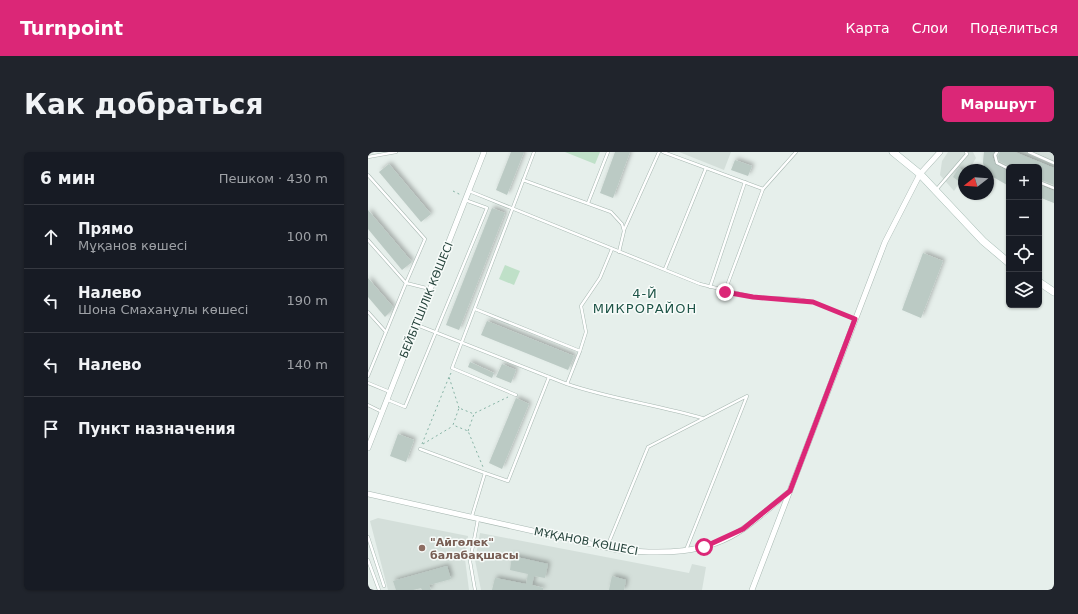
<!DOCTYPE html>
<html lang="ru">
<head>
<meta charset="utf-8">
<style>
  :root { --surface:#171b24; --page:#20242c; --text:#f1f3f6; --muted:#9ea1a6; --line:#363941; --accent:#db2777 }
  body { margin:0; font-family:"DejaVu Sans",sans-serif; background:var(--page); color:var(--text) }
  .controls { position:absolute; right:12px; top:12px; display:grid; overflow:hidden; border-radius:6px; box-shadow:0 1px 3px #0004 }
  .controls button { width:36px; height:36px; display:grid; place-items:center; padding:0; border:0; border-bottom:1px solid var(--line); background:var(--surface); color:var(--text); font:20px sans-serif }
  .compass { position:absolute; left:590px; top:12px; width:36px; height:36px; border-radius:50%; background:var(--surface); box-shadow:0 1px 3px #0004; rotate:253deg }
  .stop { position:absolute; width:12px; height:12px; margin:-9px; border:3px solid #db2777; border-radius:50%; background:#fff }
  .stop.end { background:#db2777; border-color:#fff; box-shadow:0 1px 4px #0008 }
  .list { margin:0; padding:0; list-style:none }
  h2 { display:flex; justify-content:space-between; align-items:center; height:52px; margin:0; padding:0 16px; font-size:17px }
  h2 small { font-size:13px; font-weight:400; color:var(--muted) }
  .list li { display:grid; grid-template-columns:26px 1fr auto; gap:12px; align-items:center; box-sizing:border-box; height:64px; padding:0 16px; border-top:1px solid var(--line) }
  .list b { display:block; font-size:15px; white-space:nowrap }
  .list p { margin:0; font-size:13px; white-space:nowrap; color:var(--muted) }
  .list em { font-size:13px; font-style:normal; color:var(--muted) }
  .icon { flex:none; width:22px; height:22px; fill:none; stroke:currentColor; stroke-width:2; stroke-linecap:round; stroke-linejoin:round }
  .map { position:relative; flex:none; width:686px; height:438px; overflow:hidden; border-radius:6px }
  header { display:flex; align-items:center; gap:24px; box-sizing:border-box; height:56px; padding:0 20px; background:var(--accent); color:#fff }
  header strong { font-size:19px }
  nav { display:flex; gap:22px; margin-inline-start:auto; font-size:14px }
  .intro { display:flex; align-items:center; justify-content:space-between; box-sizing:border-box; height:96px; padding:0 24px }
  h1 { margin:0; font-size:28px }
  .button { padding:10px 18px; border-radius:6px; background:var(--accent); color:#fff; font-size:14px; font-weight:700 }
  main { display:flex; gap:24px; padding:0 24px }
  aside { flex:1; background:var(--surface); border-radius:6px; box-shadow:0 1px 3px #0004 }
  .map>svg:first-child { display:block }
  .built { fill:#d4dfda }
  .green { fill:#bfe0c8 }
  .building { fill:#bbcac4; filter:url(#shadow) }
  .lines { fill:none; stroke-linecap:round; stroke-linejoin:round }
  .lane-casing { stroke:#a8b8b2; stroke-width:3.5 }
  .street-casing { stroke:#a8b8b2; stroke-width:6 }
  .secondary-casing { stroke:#a4bbb3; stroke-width:8 }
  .path { stroke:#86b3a5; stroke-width:1; stroke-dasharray:2 3; stroke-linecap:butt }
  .lane { stroke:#fff; stroke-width:2.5 }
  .street { stroke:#fff; stroke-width:5 }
  .secondary { stroke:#fff; stroke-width:7 }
  .route { stroke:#db2777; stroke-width:5 }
  .education-dot { fill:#8d6e63; stroke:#f7fbf9; stroke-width:1.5 }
  .labels { text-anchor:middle; stroke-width:3; stroke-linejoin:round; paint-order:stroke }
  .street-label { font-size:11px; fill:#24423a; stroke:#f7fbf9 }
  .education-label { font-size:11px; font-weight:bold; fill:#785e54; stroke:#f7fbf9; text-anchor:start }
  .quarter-label { font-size:13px; letter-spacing:1px; fill:#1f5548; stroke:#f7fbf9 }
</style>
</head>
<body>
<header>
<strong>Turnpoint</strong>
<nav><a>Карта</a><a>Слои</a><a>Поделиться</a></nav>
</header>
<div class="intro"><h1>Как добраться</h1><a class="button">Маршрут</a></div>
<main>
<aside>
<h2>6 мин<small>Пешком · 430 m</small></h2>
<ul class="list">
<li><svg class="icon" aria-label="ahead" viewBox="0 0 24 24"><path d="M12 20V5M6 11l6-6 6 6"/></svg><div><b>Прямо</b><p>Мұқанов көшесі</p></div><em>100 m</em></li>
<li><svg class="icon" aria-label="left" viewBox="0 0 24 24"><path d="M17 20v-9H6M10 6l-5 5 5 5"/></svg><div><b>Налево</b><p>Шона Смаханұлы көшесі</p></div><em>190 m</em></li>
<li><svg class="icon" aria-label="left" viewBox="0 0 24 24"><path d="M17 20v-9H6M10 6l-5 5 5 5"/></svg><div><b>Налево</b></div><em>140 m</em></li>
<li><svg class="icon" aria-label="arrive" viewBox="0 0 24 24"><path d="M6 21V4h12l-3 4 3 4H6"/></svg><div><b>Пункт назначения</b></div></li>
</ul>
</aside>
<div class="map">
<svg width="686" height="438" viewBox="0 0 686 438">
  <defs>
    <filter id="shadow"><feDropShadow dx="2.5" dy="-2.5" stdDeviation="2" flood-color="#0004"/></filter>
  </defs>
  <rect width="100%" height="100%" fill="#e6efeb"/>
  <g class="built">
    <polygon points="311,0 363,0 356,18"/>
    <polygon points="580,0 605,0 608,6 601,18 596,18 596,33 592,30 586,39 572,23 574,9"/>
    <polygon points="616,0 686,0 686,51 671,45 671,15 641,15 641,34 620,22 620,18 618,18 615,11"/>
    <polygon points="10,366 100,384 97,407 101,438 20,438 2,369"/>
    <polygon points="112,381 321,421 324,412 338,415 334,438 113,438 107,408"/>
  </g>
  <g class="green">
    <polygon points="197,0 232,0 227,12"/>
    <polygon points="137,113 152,119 146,133 131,127"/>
  </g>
  <g class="building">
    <polygon points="143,0 156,0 139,43 128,38"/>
    <polygon points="247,0 262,0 245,46 232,41"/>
    <polygon points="616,0 626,0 624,3 627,12 641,20 641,34 620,22 620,18 618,18 615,11"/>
    <polygon points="632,0 647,0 686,16 686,33 671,27 671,15 643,15 631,9 630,4"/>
    <polygon points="367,8 384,14 380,24 363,18"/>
    <polygon points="21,12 63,62 53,70 11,20"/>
    <polygon points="591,16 596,20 596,33 585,25"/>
    <polygon points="671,33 686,39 686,51 671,45"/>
    <polygon points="124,56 137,61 91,178 78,173"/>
    <polygon points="0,58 44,110 34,118 0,77"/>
    <polygon points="555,101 575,109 553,166 534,158"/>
    <polygon points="0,126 25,155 23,159 17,165 0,145"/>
    <polygon points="119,169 206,204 200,218 113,183"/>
    <polygon points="102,210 126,221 124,226 100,215"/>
    <polygon points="134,212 148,218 143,231 128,225"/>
    <polygon points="148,246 161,252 134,317 121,311"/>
    <polygon points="30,282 46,288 38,310 22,304"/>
    <polygon points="144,404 180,412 177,426 166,424 164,433 175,436 175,438 124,438 127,426 158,432 160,422 142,418"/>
    <polygon points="79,414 83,427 61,433 63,438 54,438 53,436 45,438 28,438 25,429"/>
    <polygon points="244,424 258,428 256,438 241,438"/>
  </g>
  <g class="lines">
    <defs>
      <g id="lane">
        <polyline points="295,0 395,37 357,139"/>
        <polyline points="629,0 627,3 629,11 641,17"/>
        <polyline points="661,0 686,11"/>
        <polyline points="0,5 28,0"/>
        <polyline points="0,23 57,87 38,131 0,88"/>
        <polyline points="155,28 243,60 254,72 256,79 251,100"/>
        <polyline points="671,30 686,36"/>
        <polyline points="395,37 428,0"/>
        <polyline points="568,38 599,2 598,0"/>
        <polyline points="101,39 332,132 385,145 429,147 445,150 487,167"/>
        <polyline points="220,51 240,0"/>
        <polyline points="256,78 291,0"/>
        <polyline points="297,117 338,16"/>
        <polyline points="342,135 377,30"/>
        <polyline points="107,157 212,199 199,232 181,225"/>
        <polyline points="0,160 18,180"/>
        <polyline points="49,173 181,225 140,329 117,321 104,364"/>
        <polyline points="212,199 218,180 213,154 232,126 244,97"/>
        <polyline points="0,224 38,131 62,137"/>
        <polyline points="0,231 22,240"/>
        <path d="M199 232C243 247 290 253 334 266"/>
        <polyline points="148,243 84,216 166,0"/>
        <polyline points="20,248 37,255 119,56 97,48"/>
        <polyline points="0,253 14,260"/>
        <polyline points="52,297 117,321"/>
        <polyline points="0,385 16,434"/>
        <polyline points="239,395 280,295 379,244 318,398"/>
        <polyline points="0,408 11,438"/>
        <polyline points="107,438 102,409 110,367"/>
      </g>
      <g id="street">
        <polyline points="0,296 116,0"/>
        <path d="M0 342 250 398C293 402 338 403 375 377 391 366 406 352 421 340"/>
        <polyline points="384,438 517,90 552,22 572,0"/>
      </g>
      <g id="secondary">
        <polyline points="525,0 552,22 615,89 641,111"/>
        <polyline points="671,130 686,140"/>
      </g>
    </defs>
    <use href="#lane" class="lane-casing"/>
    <use href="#street" class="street-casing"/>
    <use href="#secondary" class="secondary-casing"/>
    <g class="path">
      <polyline points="85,39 93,43"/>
      <polyline points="83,221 81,225 91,256"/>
      <polyline points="107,261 140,245"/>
      <polyline points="100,279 106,262 91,256 85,273 100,279 115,315"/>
      <polyline points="54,292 81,225"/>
      <polyline points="55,292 85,274"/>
    </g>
    <use href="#lane" class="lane"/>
    <use href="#street" class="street"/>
    <use href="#secondary" class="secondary"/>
  </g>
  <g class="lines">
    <polyline class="route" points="336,395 375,377 422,339 487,167 445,150 385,145 357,140"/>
  </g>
  <circle class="education-dot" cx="54" cy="396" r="4"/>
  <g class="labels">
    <g class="street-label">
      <text transform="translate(58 148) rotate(-68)" y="4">БЕЙБІТШІЛІК КӨШЕСІ</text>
      <text transform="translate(218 389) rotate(11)" y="4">МҰҚАНОВ КӨШЕСІ</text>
    </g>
    <g class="education-label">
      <text x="62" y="394">"Айгөлек"<tspan x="62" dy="13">балабақшасы</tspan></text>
    </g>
    <g class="quarter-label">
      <text x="277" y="146">4-Й<tspan x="277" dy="15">МИКРОРАЙОН</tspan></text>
    </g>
  </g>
</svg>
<div class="controls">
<button>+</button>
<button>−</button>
<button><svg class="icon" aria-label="locate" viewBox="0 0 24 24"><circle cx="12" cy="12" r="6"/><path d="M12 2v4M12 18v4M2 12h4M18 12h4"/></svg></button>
<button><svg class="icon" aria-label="layers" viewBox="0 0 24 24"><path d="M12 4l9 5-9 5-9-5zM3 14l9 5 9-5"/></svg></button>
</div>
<svg class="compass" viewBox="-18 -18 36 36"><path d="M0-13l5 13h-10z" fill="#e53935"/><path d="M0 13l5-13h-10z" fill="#9ea1a6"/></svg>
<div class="stop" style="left:336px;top:395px"></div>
<div class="stop end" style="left:357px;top:140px"></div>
</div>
</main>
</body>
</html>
